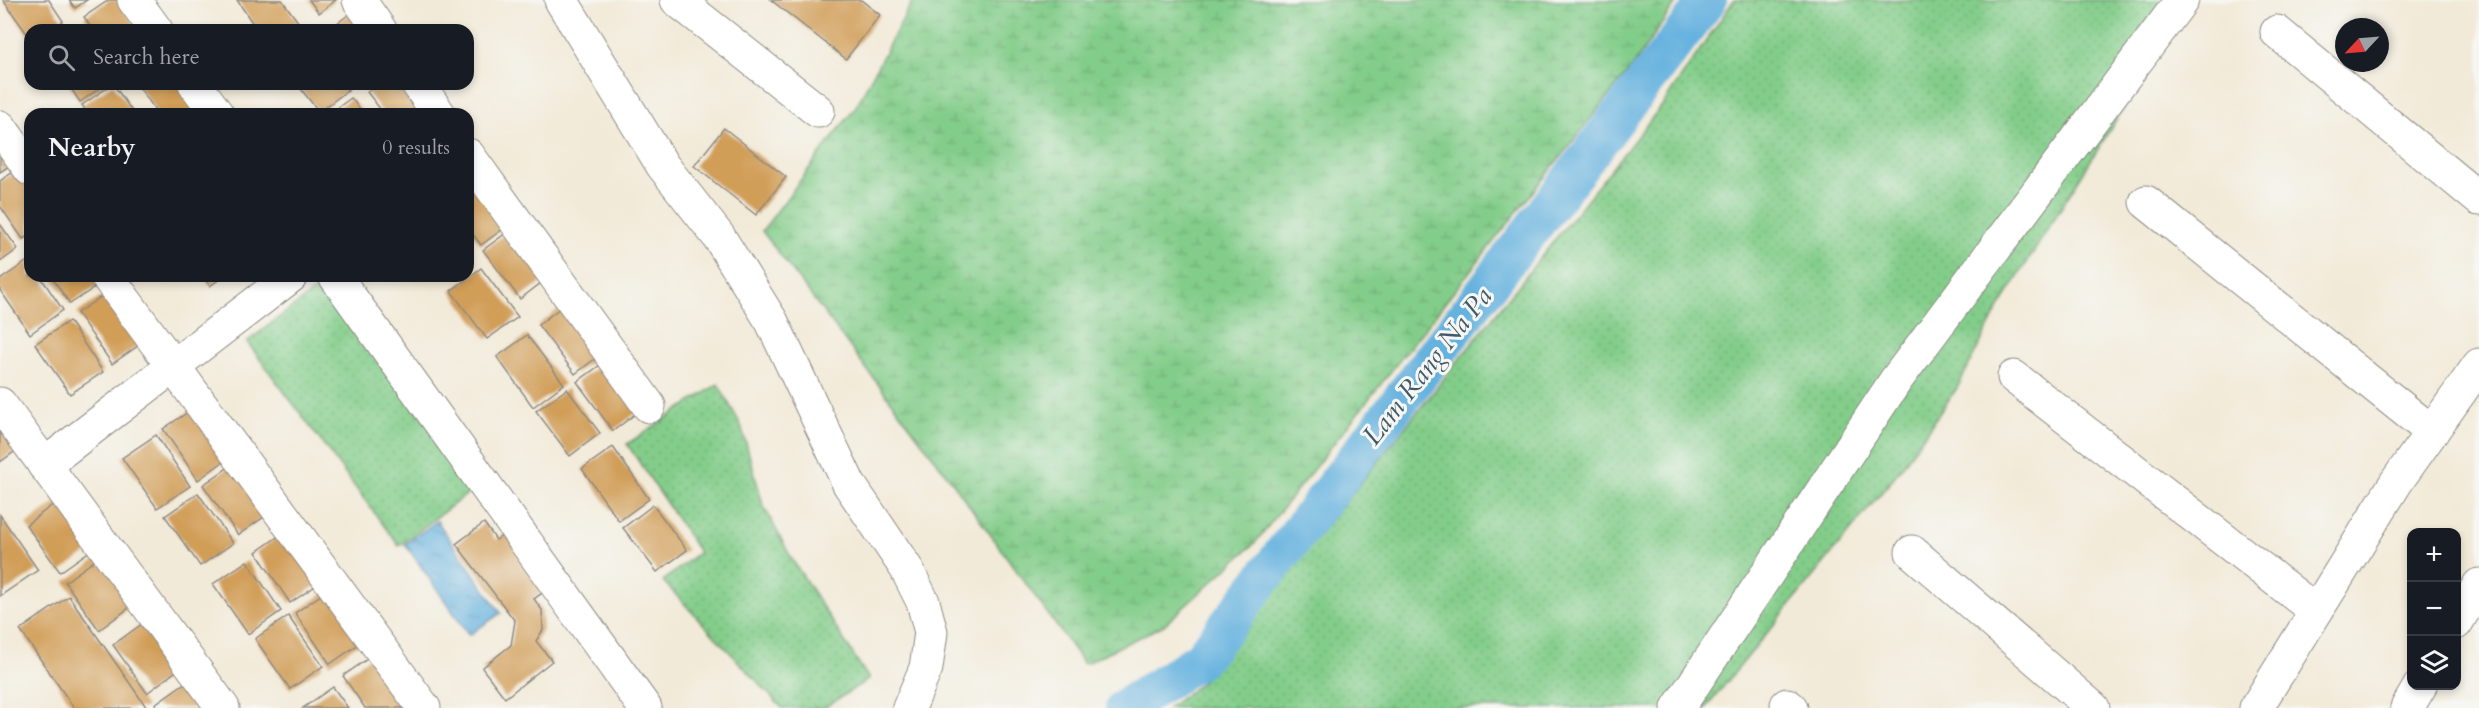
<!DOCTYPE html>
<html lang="en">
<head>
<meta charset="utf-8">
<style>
  :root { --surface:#171b24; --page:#242831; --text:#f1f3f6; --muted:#9ea1a6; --line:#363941 }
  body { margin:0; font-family:Cardo,serif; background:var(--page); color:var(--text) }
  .controls { position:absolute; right:18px; bottom:18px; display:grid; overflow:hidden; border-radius:12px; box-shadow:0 3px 9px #0003 }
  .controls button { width:54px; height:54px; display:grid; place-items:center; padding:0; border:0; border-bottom:2px solid var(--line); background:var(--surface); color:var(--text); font:30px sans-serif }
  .compass { position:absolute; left:2335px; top:18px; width:54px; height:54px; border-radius:50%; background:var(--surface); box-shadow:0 3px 9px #0003; rotate:244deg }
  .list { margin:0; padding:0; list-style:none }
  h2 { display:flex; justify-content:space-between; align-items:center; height:78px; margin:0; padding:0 24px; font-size:26px }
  h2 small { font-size:20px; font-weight:400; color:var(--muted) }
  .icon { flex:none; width:33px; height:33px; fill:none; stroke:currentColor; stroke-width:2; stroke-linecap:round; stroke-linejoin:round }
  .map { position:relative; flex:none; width:2479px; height:708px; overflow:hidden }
  .search { position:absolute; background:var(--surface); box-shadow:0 3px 9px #0003; left:24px; top:24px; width:450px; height:66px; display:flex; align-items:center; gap:15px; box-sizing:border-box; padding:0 21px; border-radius:18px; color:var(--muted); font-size:22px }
  .panel { position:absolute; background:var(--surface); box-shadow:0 3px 9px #0003; left:24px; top:108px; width:450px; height:174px; border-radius:18px }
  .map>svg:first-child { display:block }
  .grass { fill:url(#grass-dots); stroke:#577c5a; stroke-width:1.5 }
  .wetland { fill:url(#wetland-marsh); stroke:#577c5a; stroke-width:1.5 }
  .water { fill:url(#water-ripples); stroke:#486e85; stroke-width:1.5 }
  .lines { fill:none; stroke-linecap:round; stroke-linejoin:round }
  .canal { stroke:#66b2df; stroke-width:38 }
  .building { fill:#d19e59 }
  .minor-casing { stroke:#8e8a82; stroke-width:35 }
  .minor { stroke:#fff; stroke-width:33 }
  .labels { text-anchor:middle; stroke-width:6; stroke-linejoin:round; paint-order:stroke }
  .water-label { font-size:27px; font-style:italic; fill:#405a6a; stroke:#f6f6f2 }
</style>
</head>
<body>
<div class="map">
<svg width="2479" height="708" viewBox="0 0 2479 708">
  <defs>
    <pattern id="grass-dots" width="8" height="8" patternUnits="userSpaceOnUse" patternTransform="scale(1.5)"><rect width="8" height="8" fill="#83cd8a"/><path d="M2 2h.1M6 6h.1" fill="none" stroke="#71b077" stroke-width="1.8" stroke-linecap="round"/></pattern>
    <pattern id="wetland-marsh" width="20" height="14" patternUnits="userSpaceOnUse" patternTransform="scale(1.5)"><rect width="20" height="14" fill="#83cd8a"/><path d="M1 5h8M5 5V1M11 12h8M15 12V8" fill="none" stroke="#71b077"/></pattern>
    <pattern id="water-ripples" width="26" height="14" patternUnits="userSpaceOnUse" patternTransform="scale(1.5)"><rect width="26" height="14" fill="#66b2df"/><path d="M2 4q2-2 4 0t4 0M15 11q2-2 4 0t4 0" fill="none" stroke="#5491b5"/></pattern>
  </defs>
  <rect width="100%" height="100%" fill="#f6f6f2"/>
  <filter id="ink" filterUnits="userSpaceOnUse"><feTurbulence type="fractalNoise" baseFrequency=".0167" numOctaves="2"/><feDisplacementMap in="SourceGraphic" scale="12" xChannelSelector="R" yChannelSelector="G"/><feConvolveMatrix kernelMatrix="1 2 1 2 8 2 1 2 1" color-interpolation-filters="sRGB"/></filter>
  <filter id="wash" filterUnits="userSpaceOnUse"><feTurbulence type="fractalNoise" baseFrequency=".008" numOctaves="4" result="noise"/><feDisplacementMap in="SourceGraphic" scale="24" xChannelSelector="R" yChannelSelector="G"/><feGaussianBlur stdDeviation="1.35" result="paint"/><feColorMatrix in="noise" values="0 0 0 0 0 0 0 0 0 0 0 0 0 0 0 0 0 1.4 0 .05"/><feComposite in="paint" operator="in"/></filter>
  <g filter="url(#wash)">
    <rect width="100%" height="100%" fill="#f2ead8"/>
    <g class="grass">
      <polygon points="1734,0 2191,0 1998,309 1957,388 1899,471 1706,708 1168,708 1201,683 1663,104"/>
      <polygon points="323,284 475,488 399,546 247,342"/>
      <polygon points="718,384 741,425 763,505 793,561 869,679 824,708 782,708 663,581 699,552 627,444"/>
    </g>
    <polygon class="wetland" points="913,0 1678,0 1634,64 1255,543 1164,625 1084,664 953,483 762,231 855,108"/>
    <polygon class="water" points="437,521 501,613 469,635 405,544"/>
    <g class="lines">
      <polyline class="canal" points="1124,708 1201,659 1708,0"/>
    </g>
    <g id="blocks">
      <g class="building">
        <polygon points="3,0 49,0 63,21 51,30 30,30 30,38"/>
        <polygon points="69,0 87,0 75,8"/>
        <polygon points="109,0 117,0 139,30 93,30 84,17"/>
        <polygon points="237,0 282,0 302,27 298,30 257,30"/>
        <polygon points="309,0 336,0 319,13"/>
        <polygon points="771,0 861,0 880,15 846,59"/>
        <polygon points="359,7 376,30 328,30"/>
        <polygon points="68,84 106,84 80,102"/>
        <polygon points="113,84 134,114 88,114 82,105"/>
        <polygon points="137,84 183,84 199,107 189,114 158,114"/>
        <polygon points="297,84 344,84 348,90 319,112"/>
        <polygon points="378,84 409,84 432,114 384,114 367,92"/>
        <polygon points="351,98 364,114 329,114"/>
        <polygon points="724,128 786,177 756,215 694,166"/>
        <polygon points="0,131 20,159 0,172"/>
        <polygon points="22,166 30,178 30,235 23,239 0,206 0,181"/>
        <polygon points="468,179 511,223 481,245 468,228"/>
        <polygon points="0,224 18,249 0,262"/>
        <polygon points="513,228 550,276 520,299 483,250"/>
        <polygon points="29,260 30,276 40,276 63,310 30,334 0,290 0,280"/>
        <polygon points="481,268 518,317 487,339 451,291"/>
        <polygon points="51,276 100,276 104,281 70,304"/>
        <polygon points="203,276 224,276 210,286"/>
        <polygon points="110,291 145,341 112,364 77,313"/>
        <polygon points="568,302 605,351 575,374 538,325"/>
        <polygon points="69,321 103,372 70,394 35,344"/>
        <polygon points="527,335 564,384 533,407 497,357"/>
        <polygon points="607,360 643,408 613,431 577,382"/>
        <polygon points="567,389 600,433 570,456 536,411"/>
        <polygon points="197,406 231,456 198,480 163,429"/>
        <polygon points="0,419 21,447 0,462"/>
        <polygon points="156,435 190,486 157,508 122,458"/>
        <polygon points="613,447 649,499 619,521 582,469"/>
        <polygon points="236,462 271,512 238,535 203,485"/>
        <polygon points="198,493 233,543 200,566 165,516"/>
        <polygon points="59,500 94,548 60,572 26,525"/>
        <polygon points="653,505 687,550 657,572 623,528"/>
        <polygon points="0,515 38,570 0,596"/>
        <polygon points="484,523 496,540 506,533 549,588 534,599 542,610 543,630 536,641 552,661 505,698 482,668 511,645 515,621 456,544"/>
        <polygon points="289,529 324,580 290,603 256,552"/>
        <polygon points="98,558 133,605 99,630 65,582"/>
        <polygon points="247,561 281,611 248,634 213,584"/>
        <polygon points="328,590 363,641 330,664 295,613"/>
        <polygon points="69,596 147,708 74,708 20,630"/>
        <polygon points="288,616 323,666 290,689 255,639"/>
        <polygon points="146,621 180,668 147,693 113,645"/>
        <polygon points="376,653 411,703 403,708 365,708 343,676"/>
        <polygon points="189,680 209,708 158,708 155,704"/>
        <polygon points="333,687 348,708 303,708"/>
      </g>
    </g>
  </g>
  <g filter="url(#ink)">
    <use href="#blocks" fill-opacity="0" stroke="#8e8a82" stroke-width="1.5"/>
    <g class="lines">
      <defs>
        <g id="minor">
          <polyline points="134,0 156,30"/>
          <polyline points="359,0 380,30"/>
          <polyline points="561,0 663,166 719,237 772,322 849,484 906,568 923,602 931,632 926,668 909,708"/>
          <polyline points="677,0 818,111"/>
          <polyline points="2277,32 2479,199"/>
          <polyline points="195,84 217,114"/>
          <polyline points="418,84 439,114"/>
          <polyline points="0,127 30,169"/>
          <polyline points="468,155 649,406"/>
          <polyline points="2146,202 2432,432"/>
          <polyline points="107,276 424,708"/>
          <polyline points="335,276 645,708"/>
          <polyline points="2014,377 2316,611"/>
          <polyline points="0,404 223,708"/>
          <polyline points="44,465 291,276"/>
          <polyline points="1912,552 2093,708"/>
          <polyline points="2456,623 2479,585"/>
          <polyline points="1787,705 1791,708"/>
          <polyline points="1678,708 1896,380 2182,0"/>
          <polyline points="2256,708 2397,481 2479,365"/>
          <polyline points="2407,708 2420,686"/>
        </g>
      </defs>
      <use href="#minor" class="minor-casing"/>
      <use href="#minor" class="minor"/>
    </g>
  </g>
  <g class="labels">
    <g class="water-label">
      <text transform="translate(1427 366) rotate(-52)" y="9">Lam Rang Na Pa</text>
    </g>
  </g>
</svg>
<div class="controls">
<button>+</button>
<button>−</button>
<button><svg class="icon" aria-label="layers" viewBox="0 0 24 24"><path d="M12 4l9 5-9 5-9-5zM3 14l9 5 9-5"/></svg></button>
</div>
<svg class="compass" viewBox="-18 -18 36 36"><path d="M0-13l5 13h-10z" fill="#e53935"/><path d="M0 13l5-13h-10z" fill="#9ea1a6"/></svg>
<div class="search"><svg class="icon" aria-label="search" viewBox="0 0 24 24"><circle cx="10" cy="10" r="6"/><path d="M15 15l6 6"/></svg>Search here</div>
<section class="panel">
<h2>Nearby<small>0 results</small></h2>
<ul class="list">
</ul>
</section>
</div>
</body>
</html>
